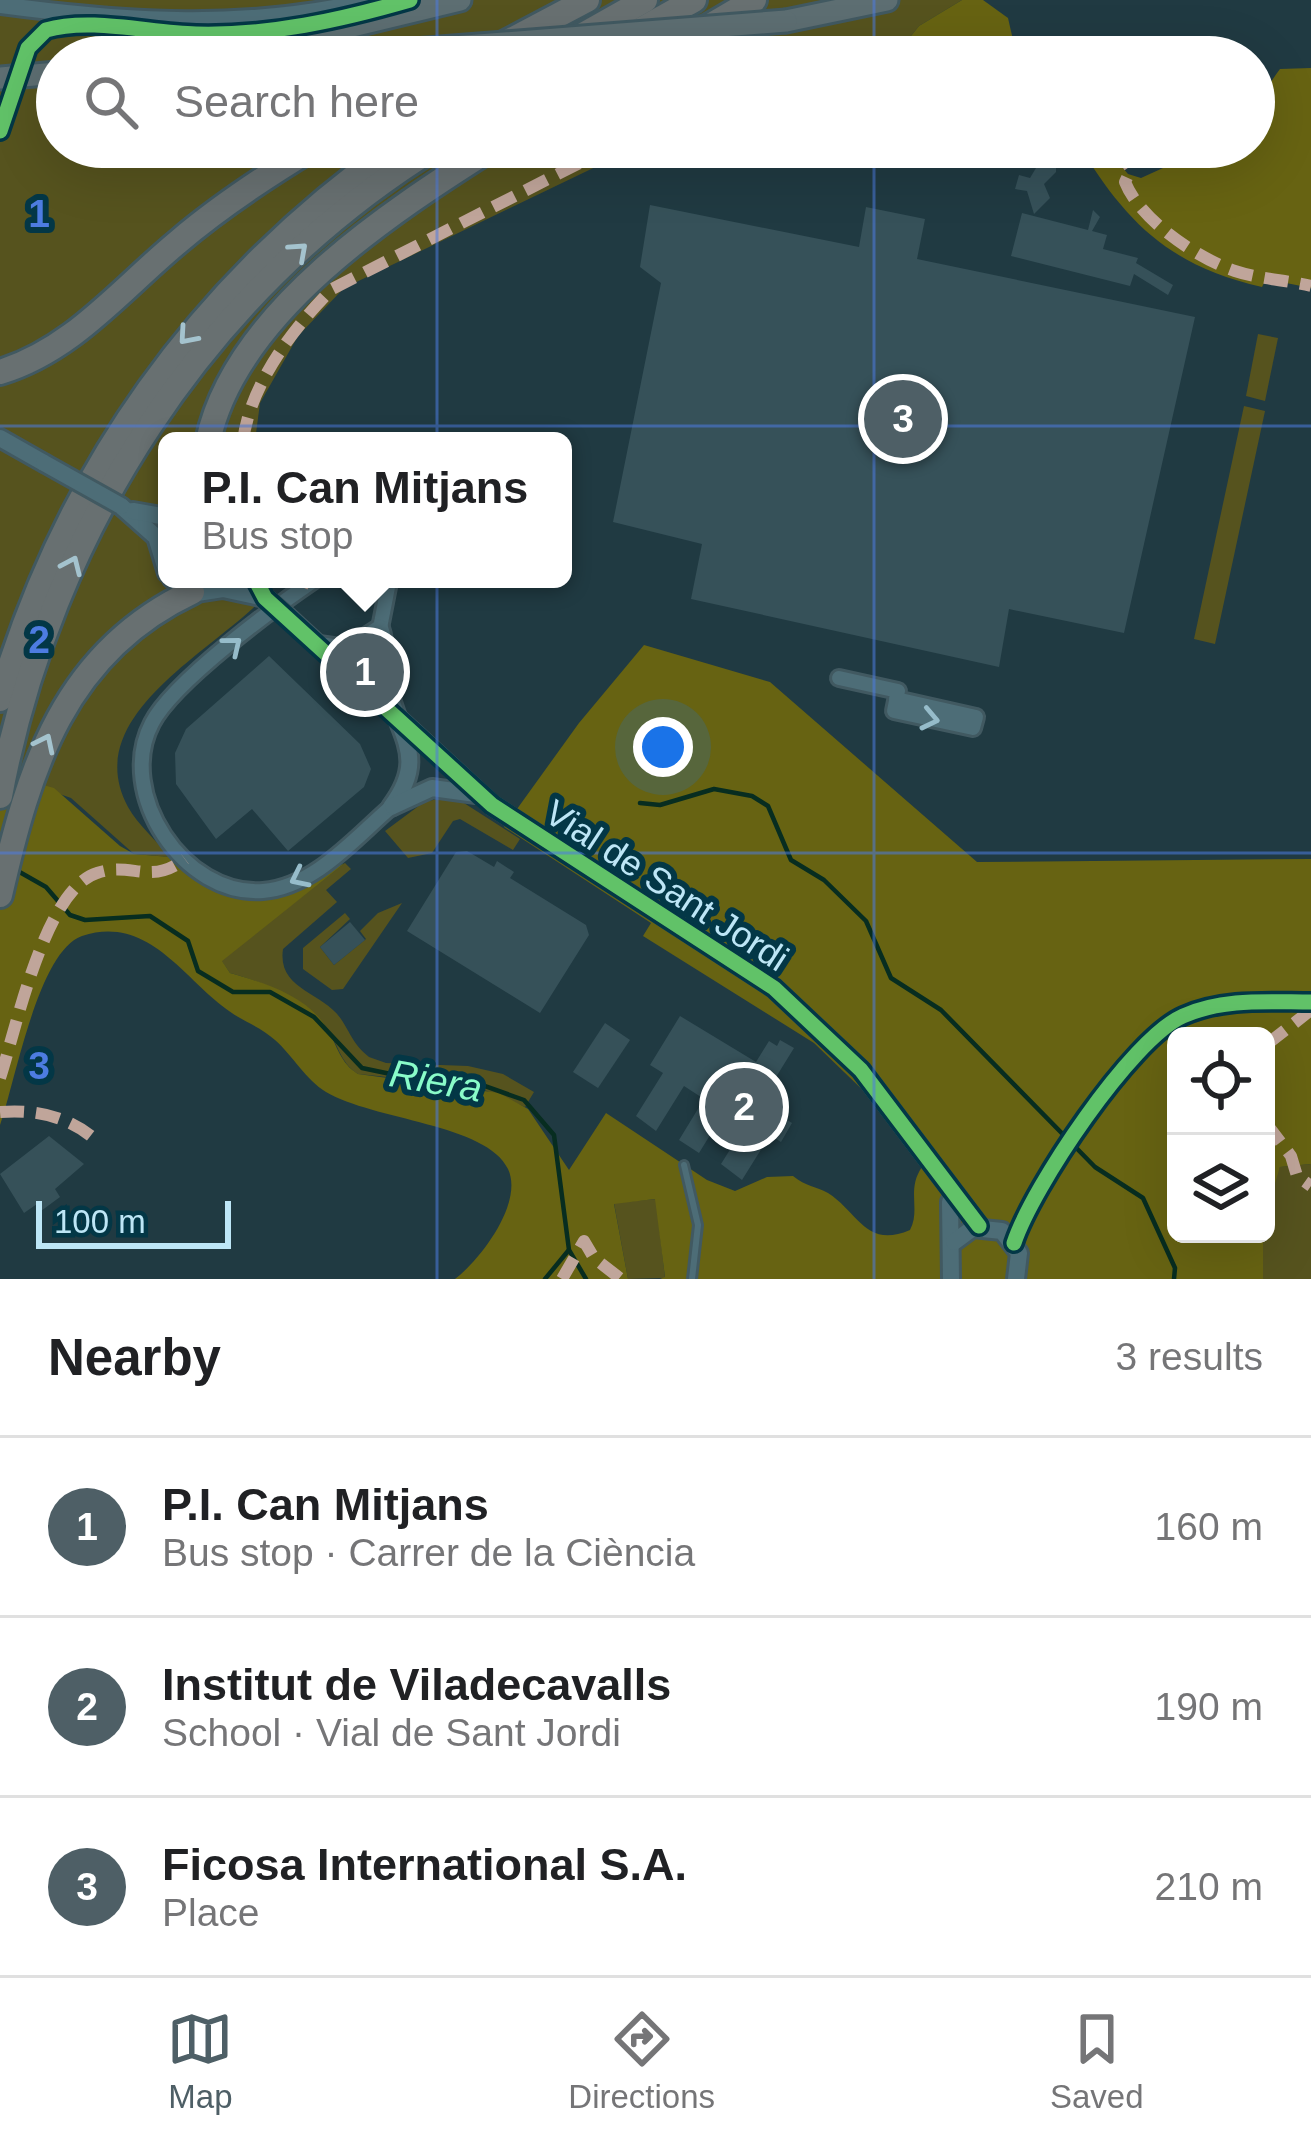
<!DOCTYPE html>
<html lang="en">
<head>
<meta charset="utf-8">
<style>
  :root { --surface:#fff; --page:#f2f2f2; --text:#202124; --muted:#757577; --line:#e0e0e0; --accent:#4e5f66 }
  body { margin:0; font-family:Helvetica,sans-serif; background:var(--page); color:var(--text) }
  .controls { position:absolute; right:36px; bottom:36px; display:grid; overflow:hidden; border-radius:18px; box-shadow:0 12px 48px #0002 }
  .controls button { width:108px; height:108px; display:grid; place-items:center; padding:0; border:0; border-bottom:3px solid var(--line); background:var(--surface); color:var(--text); font:60px sans-serif }
  .scale { position:absolute; left:36px; bottom:30px; width:195px; box-sizing:border-box; padding-left:12px; border:6px solid #bde6f6; border-top:0; font-size:33px; line-height:42px; white-space:nowrap; color:#bde6f6; -webkit-text-stroke:9px #033746; paint-order:stroke }
  .you { position:absolute; left:663px; top:747px; width:42px; height:42px; margin:-30px; border:9px solid #fff; border-radius:50%; background:#1a73e8; box-shadow:0 0 0 18px #1a73e833 }
  .badge { display:grid; place-items:center; width:78px; height:78px; border-radius:50%; background:var(--accent); color:#fff; font-size:39px; font-weight:700 }
  .pin { position:absolute; translate:-50% -50%; border:6px solid #fff; box-shadow:0 3px 12px #0006 }
  .popup { position:absolute; left:158px; top:432px; width:414px; height:156px; box-sizing:border-box; display:grid; place-content:center; border-radius:18px; background:var(--surface); filter:drop-shadow(0 3px 9px #0005); font-size:39px; white-space:nowrap; color:var(--muted) }
  .popup b { font-size:45px; color:var(--text) }
  .popup::after { content:''; position:absolute; left:50%; top:100%; margin-left:-24px; border:24px solid transparent; border-top-color:var(--surface) }
  .list { margin:0; padding:0; list-style:none }
  h2 { display:flex; justify-content:space-between; align-items:center; height:156px; margin:0; padding:0 48px; font-size:51px }
  h2 small { font-size:39px; font-weight:400; color:var(--muted) }
  .list li { display:grid; grid-template-columns:78px 1fr auto; gap:36px; align-items:center; box-sizing:border-box; height:180px; padding:0 48px; border-top:3px solid var(--line) }
  .list b { display:block; font-size:45px; white-space:nowrap }
  .list p { margin:0; font-size:39px; white-space:nowrap; color:var(--muted) }
  .list em { font-size:39px; font-style:normal; color:var(--muted) }
  .icon { flex:none; width:66px; height:66px; fill:none; stroke:currentColor; stroke-width:2; stroke-linecap:round; stroke-linejoin:round }
  .map { position:relative; flex:none; width:1311px; height:1279px; overflow:hidden }
  .search { position:absolute; background:var(--surface); box-shadow:0 12px 48px #0002; left:36px; right:36px; top:36px; height:132px; display:flex; align-items:center; gap:30px; box-sizing:border-box; padding:0 42px; border-radius:66px; color:var(--muted); font-size:45px }
  .sheet { height:696px; background:var(--surface) }
  nav { display:flex; justify-content:space-around; align-items:center; box-sizing:border-box; height:168px; border-top:3px solid var(--line); background:var(--surface); font-size:33px; color:var(--muted) }
  nav a { display:grid; justify-items:center; gap:6px }
  nav .on { color:var(--accent) }
  .map>svg:first-child { display:block }
  .green { fill:#56531e }
  .forest { fill:#676312 }
  .lines { fill:none; stroke-linecap:round; stroke-linejoin:round }
  .stream { stroke:#072d20; stroke-width:4.5 }
  .building { fill:#365159 }
  .service-casing { stroke:#415961; stroke-width:12 }
  .minor-casing { stroke:#415961; stroke-width:20 }
  .tertiary-casing { stroke:#415961; stroke-width:22 }
  .primary-casing { stroke:#415961; stroke-width:27 }
  .motorway-casing { stroke:#415961; stroke-width:30 }
  .service { stroke:#4d6d77; stroke-width:6 }
  .minor { stroke:#4d6d77; stroke-width:14 }
  .tertiary { stroke:#4d6d77; stroke-width:16 }
  .primary { stroke:#5d6e72; stroke-width:21 }
  .motorway { stroke:#687071; stroke-width:24 }
  .tertiary-bridge-casing { stroke:#415961; stroke-width:22; stroke-linecap:butt }
  .primary-bridge-casing { stroke:#415961; stroke-width:27; stroke-linecap:butt }
  .tertiary-bridge { stroke:#4d6d77; stroke-width:16 }
  .primary-bridge { stroke:#5d6e72; stroke-width:21 }
  .quiet { stroke:#c0a59a; stroke-width:12; stroke-dasharray:24 12; stroke-linecap:butt }
  .cycleway-casing { stroke:#033746; stroke-width:22 }
  .cycleway { stroke:#61c268; stroke-width:15 }
  .oneway { stroke:#a4c3ce }
  .oneway2 { stroke:#96bcca }
  .grid { fill:none; stroke:#4d7ce1; stroke-width:3; stroke-opacity:0.55 }
  .labels { text-anchor:middle; stroke-width:12; stroke-linejoin:round; paint-order:stroke }
  .street-label { font-size:36px; fill:#bde6f6; stroke:#033746 }
  .water-label { font-size:39px; font-style:italic; fill:#89fcc9; stroke:#033746 }
  .grid-label { font-size:39px; text-anchor:middle; font-weight:bold; fill:#4d7ce1; stroke:#033746; stroke-width:12; stroke-linejoin:round; paint-order:stroke }
</style>
</head>
<body>
<div class="map">
<svg width="1311" height="1279" viewBox="0 0 1311 1279">
  <rect width="100%" height="100%" fill="#203a42"/>
  <g class="green">
    <path d="M0 0H962L919 26 894 57H57V147H637L344 288 298 336 260 403 255 441H167V579H274L275 584C234 643 75 709 128 807 138 825 157 841 170 857L134 854 71 798 0 773Z"/>
    <polygon points="1258,334 1278,338 1265,401 1246,396"/>
    <polygon points="1244,406 1265,411 1215,644 1194,639"/>
    <polygon points="442,798 464,803 520,839 513,850 460,819 453,821 432,853 408,858 385,831 424,802"/>
    <path d="M345 863 351 869 326 890 337 902 283 949C277 990 323 992 341 1019 351 1034 353 1044 369 1057L386 1063 468 1066 503 1074 534 1092 525 1107 475 1086 358 1074C339 1062 338 1042 325 1025 303 997 262 982 230 973L221 960Z"/>
    <polygon points="402,903 343,989 332,990 303,969 303,948 345,913 350,919 320,947 334,965 366,939 360,931 378,913"/>
    <path d="M1311 1164V1279H1263C1261 1240 1263 1204 1280 1167Z"/>
    <polygon points="656,1199 665,1278 628,1279 614,1203"/>
  </g>
  <g class="forest">
    <polygon points="962,0 983,0 1008,18 1013,40 1008,57 894,57 919,26"/>
    <path d="M1311 68V288L1266 279 1262 287C1171 266 1128 225 1080 147H1105L1128 174 1141 178 1163 168 1174 147H1254C1254 113 1259 97 1280 69Z"/>
    <path d="M644 645 770 682 977 862 1311 859V1164L1280 1167 1266 1212V1036H1176V1234H1263V1279H660L665 1277 655 1199 614 1204 628 1279H455C480 1260 524 1203 508 1169 487 1124 373 1120 326 1092 306 1080 293 1056 275 1040 261 1027 244 1022 229 1011 184 980 149 914 82 936 38 951 15 1083 0 1125V773L54 788 120 846 134 854 170 857 201 884 237 898 278 897 345 863 222 961 230 973C264 983 306 995 327 1028 337 1045 340 1063 358 1074L499 1093 528 1109 569 1170 606 1113 707 1180 735 1191 767 1177 793 1176C806 1187 816 1186 828 1193 859 1213 866 1249 910 1230 921 1209 906 1190 922 1167L874 1101 814 1043 643 936 651 923 504 827 579 723Z"/>
  </g>
  <g class="lines">
    <g class="stream">
      <polyline points="640,803 660,805 714,789 752,796 768,806 791,860 824,880 866,921 891,978 941,1010 1095,1167 1143,1198 1175,1268 1174,1279"/>
      <polyline points="16,870 46,887 70,915 85,920 150,916 188,941 198,971 233,992 270,992 314,1017 362,1068 405,1077 457,1076 524,1100 554,1135 569,1250 586,1279"/>
      <polyline points="545,1279 568,1251"/>
    </g>
  </g>
  <g class="building">
    <polygon points="1042,158 1056,163 1056,172 1044,184 1050,198 1034,214 1027,191 1015,189 1019,175 1030,178"/>
    <polygon points="650,205 859,247 866,207 925,219 917,259 1195,317 1124,633 1009,609 999,667 691,599 702,544 613,522 661,283 640,267"/>
    <polygon points="1093,210 1100,217 1092,231 1107,235 1103,249 1138,258 1136,263 1173,285 1168,295 1134,274 1130,286 1011,256 1022,213 1088,230"/>
    <polygon points="269,656 360,744 371,769 364,787 288,851 252,809 216,839 176,784 175,753 186,729"/>
    <polygon points="467,851 494,867 497,861 514,872 510,878 586,925 589,935 540,1013 407,931 456,852"/>
    <polygon points="350,922 365,940 334,965 320,947"/>
    <polygon points="680,1016 756,1062 769,1041 777,1046 780,1040 794,1048 760,1103 792,1123 781,1142 770,1135 742,1180 721,1164 746,1124 725,1111 699,1153 679,1140 704,1099 684,1086 656,1131 636,1116 663,1073 650,1065"/>
    <polygon points="605,1023 630,1040 598,1088 573,1072"/>
    <polygon points="49,1136 84,1164 55,1189 60,1197 41,1211 37,1204 24,1213 0,1174"/>
  </g>
  <g class="lines">
    <defs>
      <polyline id="service" points="684,1165 698,1225 692,1279"/>
      <g id="minor">
        <path d="M316 579C276 606 173 682 152 723 115 793 184 897 263 891 314 887 355 838 391 807"/>
        <polyline points="380,628 389,582"/>
        <polyline points="839,678 898,691 894,711 973,728 976,717 896,699"/>
        <path d="M1014 1243C1032 1188 1131 1039 1183 1016 1223 998 1268 1002 1311 1002"/>
      </g>
      <g id="tertiary">
        <path d="M0 5C126 22 247 30 372 0"/>
        <polyline points="0,438 44,463"/>
        <polyline points="121,506 156,537 167,573"/>
        <polyline points="133,511 167,517"/>
        <polyline points="172,579 197,593 223,589 265,598"/>
        <polyline points="289,618 492,805 774,988 861,1070 979,1226"/>
        <path d="M319 645 347 649 380 628C387 646 383 666 387 684 398 737 429 756 391 807"/>
        <polyline points="393,806 432,788 476,794"/>
        <polyline points="950,1202 951,1279"/>
        <polyline points="954,1242 973,1228 1002,1231 1019,1253 1016,1279"/>
      </g>
      <g id="primary">
        <polyline points="786,21 887,0"/>
        <polyline points="224,57 460,0"/>
        <polyline points="311,57 414,50"/>
        <polyline points="0,78 57,73"/>
      </g>
      <g id="motorway">
        <polyline points="479,57 587,0"/>
        <polyline points="544,57 645,0"/>
        <polyline points="592,57 694,0"/>
        <polyline points="657,57 754,0"/>
        <path d="M0 372C73 350 121 289 178 242 220 206 266 176 314 147"/>
        <path d="M208 441C235 313 390 212 493 147"/>
        <path d="M0 699C67 471 200 285 394 147"/>
        <path d="M0 796C49 531 205 290 435 147"/>
        <path d="M0 895C29 768 64 652 192 592"/>
      </g>
    </defs>
    <use href="#service" class="service-casing"/>
    <use href="#minor" class="minor-casing"/>
    <use href="#tertiary" class="tertiary-casing"/>
    <use href="#primary" class="primary-casing"/>
    <use href="#motorway" class="motorway-casing"/>
    <use href="#service" class="service"/>
    <use href="#minor" class="minor"/>
    <use href="#tertiary" class="tertiary"/>
    <use href="#primary" class="primary"/>
    <use href="#motorway" class="motorway"/>
    <defs>
      <g id="tertiary-bridge">
        <polyline points="44,463 121,506"/>
        <polyline points="265,598 289,618"/>
      </g>
      <polyline id="primary-bridge" points="414,50 786,21"/>
    </defs>
    <use href="#tertiary-bridge" class="tertiary-bridge-casing"/>
    <use href="#primary-bridge" class="primary-bridge-casing"/>
    <use href="#tertiary-bridge" class="tertiary-bridge"/>
    <use href="#primary-bridge" class="primary-bridge"/>
    <g class="quiet">
      <path d="M1116 147 1131 169 1125 182C1140 220 1197 258 1235 271 1259 279 1286 280 1311 286"/>
      <path d="M243 441C250 385 293 328 332 289L611 147"/>
      <polyline points="299,579 310,584"/>
      <polyline points="1266,1045 1311,1010"/>
      <path d="M0 1078C16 1029 45 889 97 873 132 861 150 886 185 859"/>
      <path d="M0 1112C37 1109 71 1117 98 1142"/>
      <polyline points="1266,1123 1291,1156 1297,1176 1311,1186"/>
      <polyline points="562,1279 584,1241 594,1258 621,1279"/>
    </g>
    <defs>
      <g id="cycleway">
        <path d="M0 131 28 48 46 30C90 17 150 33 196 34 269 36 341 20 410 0"/>
        <polyline points="255,579 265,598 492,805 774,988 861,1070 979,1226"/>
        <path d="M1014 1243C1032 1188 1131 1039 1183 1016 1223 998 1268 1002 1311 1002"/>
      </g>
    </defs>
    <use href="#cycleway" class="cycleway-casing"/>
    <use href="#cycleway" class="cycleway"/>
  </g>
  <defs><path id="oneway-chevron" d="M-2-3.5L2.5 0L-2 3.5" fill="none" stroke-width="1.6" stroke-linecap="round" stroke-linejoin="round" transform="scale(3)"/></defs>
  <g class="oneway">
    <use href="#oneway-chevron" transform="translate(299 251) rotate(-42)"/>
    <use href="#oneway-chevron" transform="translate(187 336) rotate(131)"/>
    <use href="#oneway-chevron" transform="translate(72 565) rotate(-66)"/>
    <use href="#oneway-chevron" transform="translate(45 743) rotate(-64)"/>
  </g>
  <g class="oneway2">
    <use href="#oneway-chevron" transform="translate(233 645) rotate(-39)"/>
    <use href="#oneway-chevron" transform="translate(930 719) rotate(12)"/>
    <use href="#oneway-chevron" transform="translate(299 878) rotate(154)"/>
  </g>
  <path class="grid" d="M437 0V57M874 0V57M437 147V1279M874 147V1279M0 426H1311M0 853H1311"/>
  <g class="labels">
    <g class="street-label">
      <text transform="translate(667 885) rotate(33)" y="13">Vial de Sant Jordi</text>
    </g>
    <g class="water-label">
      <text transform="translate(436 1080) rotate(10)" y="14">Riera</text>
    </g>
  </g>
  <g class="grid-label">
    <text x="39" y="227">1</text>
    <text x="39" y="653">2</text>
    <text x="39" y="1079">3</text>
  </g>
</svg>
<div class="controls">
<button><svg class="icon" aria-label="locate" viewBox="0 0 24 24"><circle cx="12" cy="12" r="6"/><path d="M12 2v4M12 18v4M2 12h4M18 12h4"/></svg></button>
<button><svg class="icon" aria-label="layers" viewBox="0 0 24 24"><path d="M12 4l9 5-9 5-9-5zM3 14l9 5 9-5"/></svg></button>
</div>
<div class="scale">100 m</div>
<div class="you"></div>
<div class="pin badge" style="left:365px;top:672px">1</div>
<div class="popup"><b>P.I. Can Mitjans</b>Bus stop</div>
<div class="pin badge" style="left:744px;top:1107px">2</div>
<div class="pin badge" style="left:903px;top:419px">3</div>
<div class="search"><svg class="icon" aria-label="search" viewBox="0 0 24 24"><circle cx="10" cy="10" r="6"/><path d="M15 15l6 6"/></svg>Search here</div>
</div>
<section class="sheet">
<h2>Nearby<small>3 results</small></h2>
<ul class="list">
<li><span class="badge">1</span><div><b>P.I. Can Mitjans</b><p>Bus stop · Carrer de la Ciència</p></div><em>160 m</em></li>
<li><span class="badge">2</span><div><b>Institut de Viladecavalls</b><p>School · Vial de Sant Jordi</p></div><em>190 m</em></li>
<li><span class="badge">3</span><div><b>Ficosa International S.A.</b><p>Place</p></div><em>210 m</em></li>
</ul>
</section>
<nav>
<a class="on"><svg class="icon" aria-label="map" viewBox="0 0 24 24"><path d="M3 6l6-2 6 2 6-2v14l-6 2-6-2-6 2zM9 4v14M15 6v14"/></svg>Map</a>
<a><svg class="icon" aria-label="directions" viewBox="0 0 24 24"><path d="M12 3l9 9-9 9-9-9zM9 14v-3h6M13 9l2 2-2 2"/></svg>Directions</a>
<a><svg class="icon" aria-label="saved" viewBox="0 0 24 24"><path d="M7 4h10v16l-5-4-5 4z"/></svg>Saved</a>
</nav>
</body>
</html>
